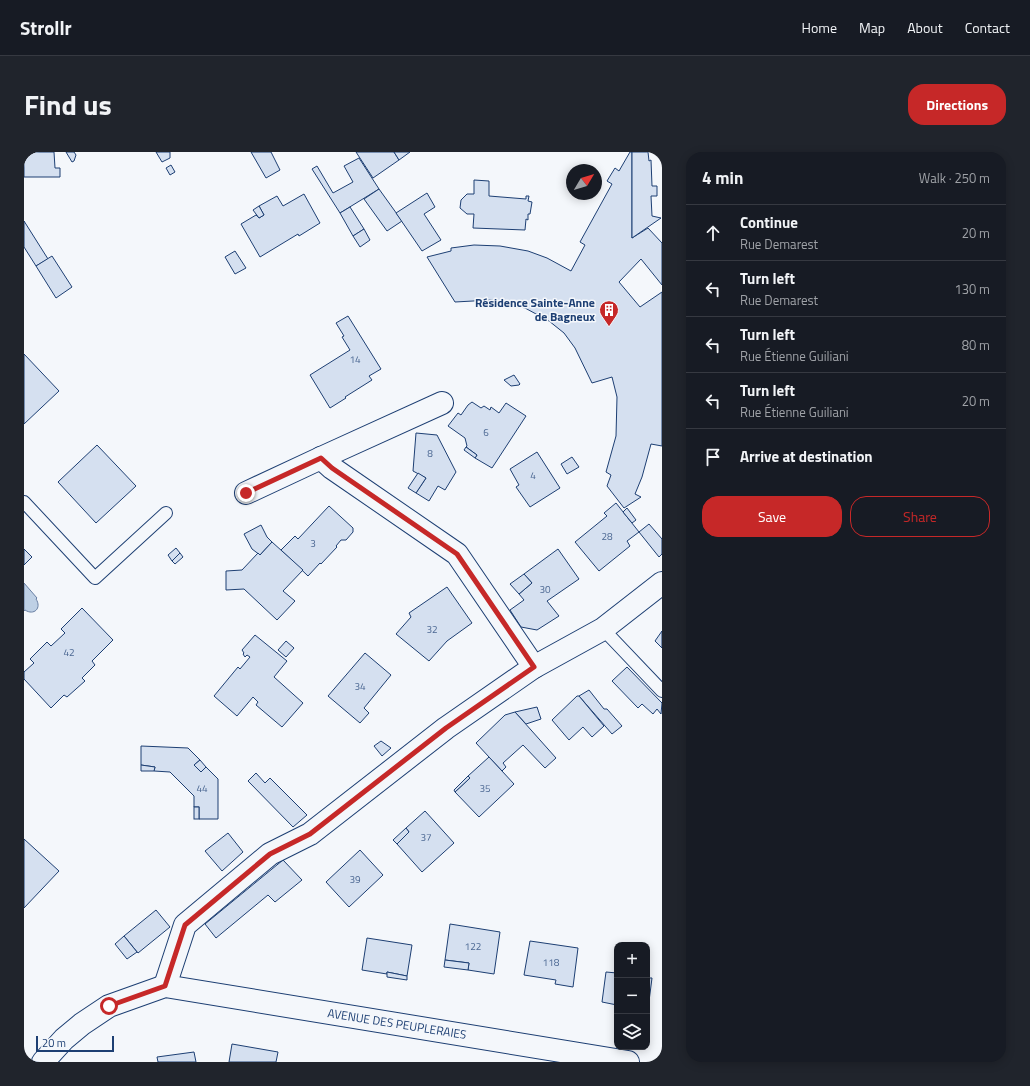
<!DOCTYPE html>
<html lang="en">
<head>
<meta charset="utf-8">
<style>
  :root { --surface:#171b24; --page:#20242c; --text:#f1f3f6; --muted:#9ea1a6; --line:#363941; --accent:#c62828 }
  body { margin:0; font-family:"Titillium Web",sans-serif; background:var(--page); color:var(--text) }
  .controls { position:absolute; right:12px; bottom:12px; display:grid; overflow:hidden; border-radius:8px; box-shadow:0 2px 10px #0003 }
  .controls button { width:36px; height:36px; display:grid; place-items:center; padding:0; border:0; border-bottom:1px solid var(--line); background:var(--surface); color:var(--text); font:20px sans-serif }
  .compass { position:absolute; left:542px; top:12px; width:36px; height:36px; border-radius:50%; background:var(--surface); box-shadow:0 2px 10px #0003; rotate:52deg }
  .scale { position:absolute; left:12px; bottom:10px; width:78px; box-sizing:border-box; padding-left:4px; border:2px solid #1d3f73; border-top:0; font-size:11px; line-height:14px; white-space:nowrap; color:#1d3f73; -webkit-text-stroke:3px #f4f7fb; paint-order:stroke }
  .stop { position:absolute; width:12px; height:12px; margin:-9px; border:3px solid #c62828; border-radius:50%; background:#fff }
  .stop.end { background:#c62828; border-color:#fff; box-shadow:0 1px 4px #0008 }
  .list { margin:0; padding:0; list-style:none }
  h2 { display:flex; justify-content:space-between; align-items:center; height:52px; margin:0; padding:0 16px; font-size:17px }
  h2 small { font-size:13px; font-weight:400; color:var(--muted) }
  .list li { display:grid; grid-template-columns:26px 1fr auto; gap:12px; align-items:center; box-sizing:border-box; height:56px; padding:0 16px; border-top:1px solid var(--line) }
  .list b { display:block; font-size:15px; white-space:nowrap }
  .list p { margin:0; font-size:13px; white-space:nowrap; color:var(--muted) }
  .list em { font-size:13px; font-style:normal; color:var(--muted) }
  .actions { display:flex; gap:8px; padding:12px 16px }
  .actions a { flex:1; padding:9px 0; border:1px solid var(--accent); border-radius:16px; text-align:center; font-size:14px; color:var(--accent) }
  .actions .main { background:var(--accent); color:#fff }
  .icon { flex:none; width:22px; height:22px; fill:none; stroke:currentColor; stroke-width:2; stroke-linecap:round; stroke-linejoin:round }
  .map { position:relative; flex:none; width:638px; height:910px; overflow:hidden; border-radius:16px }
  header { display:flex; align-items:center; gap:24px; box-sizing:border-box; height:56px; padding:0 20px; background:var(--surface); border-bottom:1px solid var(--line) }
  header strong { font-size:19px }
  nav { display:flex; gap:22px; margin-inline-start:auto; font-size:14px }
  .intro { display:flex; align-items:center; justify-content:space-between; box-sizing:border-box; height:96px; padding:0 24px }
  h1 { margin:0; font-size:28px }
  .button { padding:10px 18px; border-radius:16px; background:var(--accent); color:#fff; font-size:14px; font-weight:700 }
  main { display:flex; gap:24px; padding:0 24px }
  aside { flex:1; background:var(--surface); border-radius:16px; box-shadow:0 2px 10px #0003 }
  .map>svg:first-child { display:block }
  .water { fill:#bed0e5; stroke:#687fa3 }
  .building { fill:#d5e0f0; stroke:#1d3f73 }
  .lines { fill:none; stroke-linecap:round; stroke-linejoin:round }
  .service-casing { stroke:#1d3f73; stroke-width:14 }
  .minor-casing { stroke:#1d3f73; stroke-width:24 }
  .tertiary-casing { stroke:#1d3f73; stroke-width:24 }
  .service { stroke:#f4f7fb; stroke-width:12 }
  .minor { stroke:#f4f7fb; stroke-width:22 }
  .tertiary { stroke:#f4f7fb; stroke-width:22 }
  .route { stroke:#c62828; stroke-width:5 }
  .labels { text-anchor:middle; stroke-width:3; stroke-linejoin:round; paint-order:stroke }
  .number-label { font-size:10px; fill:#4b6792 }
  .poi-label { font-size:12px; font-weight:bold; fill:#1d3f73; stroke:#f4f7fb; text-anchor:end }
  .street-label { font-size:12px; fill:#1d3f73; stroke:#f4f7fb }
</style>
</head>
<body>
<header>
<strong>Strollr</strong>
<nav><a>Home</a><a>Map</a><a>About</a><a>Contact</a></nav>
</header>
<div class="intro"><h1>Find us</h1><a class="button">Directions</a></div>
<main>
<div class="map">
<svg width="638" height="910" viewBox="0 0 638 910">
  <rect width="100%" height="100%" fill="#f4f7fb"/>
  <path class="water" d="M0 431 13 446 12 447C18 456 10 464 1 458L0 459Z"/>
  <g class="building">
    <polygon points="0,0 30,0 31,16 36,16 36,25 0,25"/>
    <polygon points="42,0 50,0 52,3 50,9 48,10"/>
    <polygon points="132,0 146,0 146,6 138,10"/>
    <polygon points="227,0 247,0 256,18 242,26"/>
    <polygon points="332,0 370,0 375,8 349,26"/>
    <polygon points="370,0 386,0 375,8"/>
    <polygon points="606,0 608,0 608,86 624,76 638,91 638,133 617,107 595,130 616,155 638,140 638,294 627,292 618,325 611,342 617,345 600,356 583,334 587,323 582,320 592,284 593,245 588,225 568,231 551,196 540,181 525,169 501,156 467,148 431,150 403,105 427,99 427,96 450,93 476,94 504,99 523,106 547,119 561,93 556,90 588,32 583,29 591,16 595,19"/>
    <polygon points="608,0 624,0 625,9 627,8 628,34 633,34 633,44 627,44 628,64 637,66 608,86"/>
    <polygon points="335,6 355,37 316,61 288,17 293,14 309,41 329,30 320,14"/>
    <polygon points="147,13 151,20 146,23 142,16"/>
    <polygon points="450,28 465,29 465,44 502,47 502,44 505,44 504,49 508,50 506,62 504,62 504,68 502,67 501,78 449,76 450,62 443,62 436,56 437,48 443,42 450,42"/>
    <polygon points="355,37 378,69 363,79 340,47"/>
    <polygon points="403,41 411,55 400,62 417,88 398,99 372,61"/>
    <polygon points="280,42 296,71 275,84 274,82 236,105 217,72 232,63 235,66 240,63 235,54 253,44 259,54"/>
    <polygon points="235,54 240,63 235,66 229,58"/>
    <polygon points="326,55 340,77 329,84 316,61"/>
    <polygon points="0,69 24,107 12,114 0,95"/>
    <polygon points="340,77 346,88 336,95 329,84"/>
    <polygon points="211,99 222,116 211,122 201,105"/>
    <polygon points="28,104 48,135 32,146 12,114"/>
    <polygon points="324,164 357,217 345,224 348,228 321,245 322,246 306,256 286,223 326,198 318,185 320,184 312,171"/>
    <polygon points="0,202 35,239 0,272"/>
    <polygon points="490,223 496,232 495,233 487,234 480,228"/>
    <polygon points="448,250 457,256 460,254 466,258 467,255 475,261 482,251 502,264 468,316 451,306 453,303 442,295 443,294 441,286 424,274 434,261 437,263 444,253"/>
    <polygon points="392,281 413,283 432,320 421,338 414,334 405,349 392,341 402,326 389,319"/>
    <polygon points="73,293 112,334 72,371 34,330"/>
    <polygon points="442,295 453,303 451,306 440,298"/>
    <polygon points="513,300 536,336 506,355 492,335 495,333 486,317"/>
    <polygon points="548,305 555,315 543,322 537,312"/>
    <polygon points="394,321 402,326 392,341 384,336"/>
    <polygon points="592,351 615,380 603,389 606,394 575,419 551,390 583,364 580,361"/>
    <polygon points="305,354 329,376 329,380 322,388 317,388 312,394 313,395 297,412 296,411 284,424 257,398 271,384 274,387"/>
    <polygon points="603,356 612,368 608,371 599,360"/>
    <polygon points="625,372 638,387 638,402 635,405 615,380"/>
    <polygon points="237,373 243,385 248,390 236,403 228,397 220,382"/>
    <polygon points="248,390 279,418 259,439 271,449 253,468 220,437 202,438 202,419 218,418 234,401 236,403"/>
    <polygon points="152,396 156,401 148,409 144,403"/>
    <polygon points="0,397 8,405 0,413"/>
    <polygon points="534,397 555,427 523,449 535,464 513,478 497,475 486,458 500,448 495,442 508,431 500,422"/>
    <polygon points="156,401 159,405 151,412 148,409"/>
    <polygon points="500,422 508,431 495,442 486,432"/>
    <polygon points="423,435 448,471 423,489 405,509 372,482 387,465 385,461"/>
    <polygon points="58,456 89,488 68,509 71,513 58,526 61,529 43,545 40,543 27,556 0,527 0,520 10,511 6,507 23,490 27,494 41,481 37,477"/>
    <polygon points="638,479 638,496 631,489"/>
    <polygon points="231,483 263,509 250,525 279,551 258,575 232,553 234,550 229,545 213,564 190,544 214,515 216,517 226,505 223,503 221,505 219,502 220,501 218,498"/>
    <polygon points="262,489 270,496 262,505 254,498"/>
    <polygon points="341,501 367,523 340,556 345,561 336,571 304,544"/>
    <polygon points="603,515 638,551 637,562 633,557 629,562 618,552 614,556 588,529"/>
    <polygon points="565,538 580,557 583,557 598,574 588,582 555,544"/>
    <polygon points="553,544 555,544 580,574 568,585 559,575 545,588 528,568"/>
    <polygon points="513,555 517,567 502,572 491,560"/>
    <polygon points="491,560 532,606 521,616 499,593 479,611 482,615 478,619 452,591 481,563"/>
    <polygon points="357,589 367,596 358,604 350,594"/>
    <polygon points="117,594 164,596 176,608 170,613 177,620 182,615 194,627 194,667 175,667 175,655 170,655 170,644 146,620 130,619 131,615 117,613"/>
    <polygon points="465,605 490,632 455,665 431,640 446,626 444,624"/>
    <polygon points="176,608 182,615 177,620 170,613"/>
    <polygon points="117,613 131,615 130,619 117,619"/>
    <polygon points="232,621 241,631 246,626 283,663 269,675 224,629"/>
    <polygon points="444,624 446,626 431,640 430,638"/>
    <rect x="170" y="655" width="5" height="12"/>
    <polygon points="401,659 430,691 398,720 373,692 385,680 382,676"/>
    <polygon points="382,676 385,680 373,692 369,688"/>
    <polygon points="204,681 219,700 198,719 181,699"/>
    <polygon points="0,687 35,719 0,756"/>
    <polygon points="336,698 359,723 325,755 302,730"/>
    <polygon points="259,708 278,728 251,750 244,743 192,786 181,772"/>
    <polygon points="132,758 146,775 114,801 100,784"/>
    <polygon points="426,772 476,780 470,822 444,818 445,811 421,808"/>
    <polygon points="100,784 113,800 103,807 91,792"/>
    <polygon points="343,786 388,793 383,824 363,820 363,822 338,818"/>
    <polygon points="506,789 554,796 549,835 531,832 532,828 500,823"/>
    <polygon points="421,808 445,811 444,818 420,815"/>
    <polygon points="363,820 383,824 383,828 363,825"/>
    <polygon points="582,820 593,821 593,853 578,850"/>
    <polygon points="623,826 628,826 624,857 623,857"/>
    <polygon points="208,892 254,900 252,910 205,910"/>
    <polygon points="170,900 172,910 134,910 133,905"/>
  </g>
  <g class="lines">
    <defs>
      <g id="service">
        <polyline points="0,350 71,426 142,361"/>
        <polyline points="579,477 638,539"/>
      </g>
      <g id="minor">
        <polyline points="297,306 308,316 433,402 510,515"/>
        <polyline points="222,341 297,306 418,251"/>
        <polyline points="141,834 161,773 246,702 286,682 422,576 510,515 579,477 638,431"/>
      </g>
      <polyline id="tertiary" points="19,910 40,887 58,872 85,854 141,834 604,910"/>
    </defs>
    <use href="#service" class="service-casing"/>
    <use href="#minor" class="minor-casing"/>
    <use href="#tertiary" class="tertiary-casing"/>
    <use href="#service" class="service"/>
    <use href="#minor" class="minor"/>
    <use href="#tertiary" class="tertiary"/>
  </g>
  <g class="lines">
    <polyline class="route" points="85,854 141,834 161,773 246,702 286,682 422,576 510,515 433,402 308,316 297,306 222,341"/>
  </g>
  <defs>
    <symbol id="building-pin" viewBox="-11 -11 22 30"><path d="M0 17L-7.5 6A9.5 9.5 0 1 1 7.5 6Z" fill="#c62828" stroke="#f4f7fb"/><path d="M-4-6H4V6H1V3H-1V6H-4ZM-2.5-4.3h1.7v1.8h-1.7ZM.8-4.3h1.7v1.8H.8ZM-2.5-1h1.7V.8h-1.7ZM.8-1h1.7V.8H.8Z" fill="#fff"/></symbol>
  </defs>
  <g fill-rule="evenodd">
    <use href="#building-pin" x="574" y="147" width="22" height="30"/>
  </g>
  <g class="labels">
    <g class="number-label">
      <text x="331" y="211">14</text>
      <text x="462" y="284">6</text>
      <text x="406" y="305">8</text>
      <text x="509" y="327">4</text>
      <text x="583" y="388">28</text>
      <text x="289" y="395">3</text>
      <text x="521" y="441">30</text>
      <text x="408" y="481">32</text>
      <text x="45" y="504">42</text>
      <text x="336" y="538">34</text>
      <text x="178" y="640">44</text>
      <text x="461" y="640">35</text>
      <text x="402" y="689">37</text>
      <text x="331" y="731">39</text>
      <text x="449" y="798">122</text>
      <text x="527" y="814">118</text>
    </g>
    <g class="poi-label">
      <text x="571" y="155">Résidence Sainte-Anne<tspan x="571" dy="14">de Bagneux</tspan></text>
    </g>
    <g class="street-label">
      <text transform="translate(373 872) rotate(9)" y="4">AVENUE DES PEUPLERAIES</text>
    </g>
  </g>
</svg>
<div class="controls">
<button>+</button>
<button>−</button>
<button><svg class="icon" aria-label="layers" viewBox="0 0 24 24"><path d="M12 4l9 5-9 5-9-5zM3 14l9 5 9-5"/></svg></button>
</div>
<svg class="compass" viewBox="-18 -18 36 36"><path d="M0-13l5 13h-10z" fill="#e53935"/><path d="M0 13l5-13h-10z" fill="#9ea1a6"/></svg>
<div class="scale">20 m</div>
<div class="stop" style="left:85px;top:854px"></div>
<div class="stop end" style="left:222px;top:341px"></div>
</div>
<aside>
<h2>4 min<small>Walk · 250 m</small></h2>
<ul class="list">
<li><svg class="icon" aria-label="ahead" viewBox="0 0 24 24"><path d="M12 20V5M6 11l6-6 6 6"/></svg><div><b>Continue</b><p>Rue Demarest</p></div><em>20 m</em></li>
<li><svg class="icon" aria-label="left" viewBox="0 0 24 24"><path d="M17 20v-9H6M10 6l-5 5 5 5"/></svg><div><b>Turn left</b><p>Rue Demarest</p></div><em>130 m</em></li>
<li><svg class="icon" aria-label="left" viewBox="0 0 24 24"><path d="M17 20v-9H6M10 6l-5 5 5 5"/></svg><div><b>Turn left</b><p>Rue Étienne Guiliani</p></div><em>80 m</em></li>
<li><svg class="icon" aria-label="left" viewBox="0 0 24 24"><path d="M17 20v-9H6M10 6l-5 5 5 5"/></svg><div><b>Turn left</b><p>Rue Étienne Guiliani</p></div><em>20 m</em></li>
<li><svg class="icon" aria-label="arrive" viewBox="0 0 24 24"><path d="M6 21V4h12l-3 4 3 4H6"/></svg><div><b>Arrive at destination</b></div></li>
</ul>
<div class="actions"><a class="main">Save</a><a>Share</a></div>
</aside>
</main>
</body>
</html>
